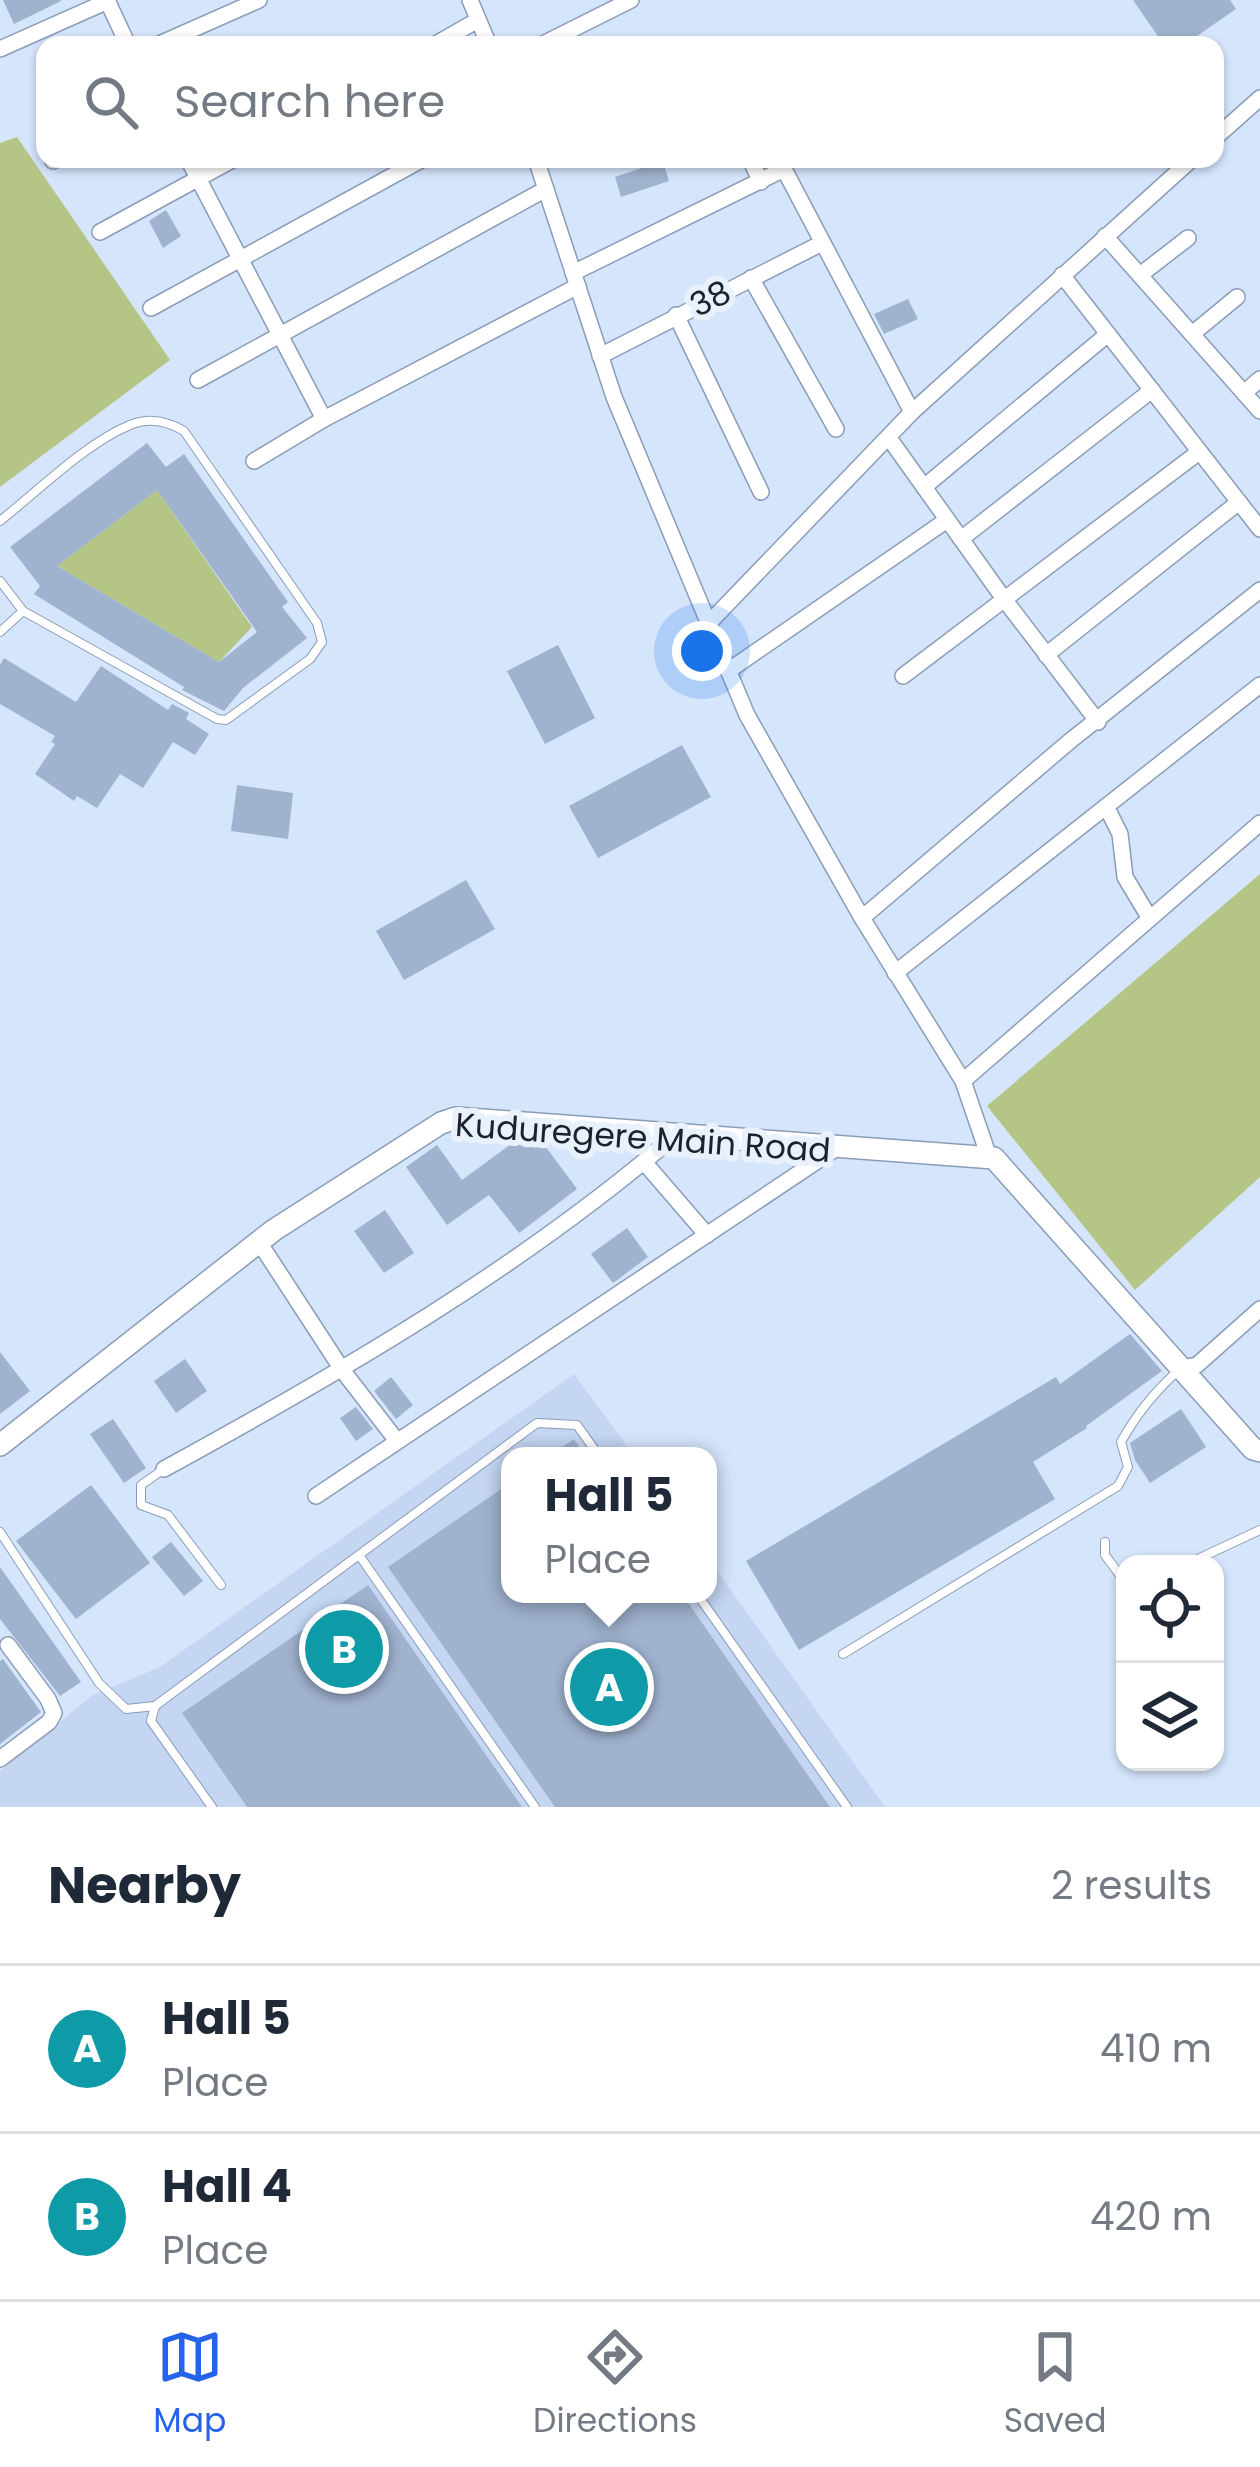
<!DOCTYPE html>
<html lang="en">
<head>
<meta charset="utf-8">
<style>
  :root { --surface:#fff; --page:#f2f2f3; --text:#1f2937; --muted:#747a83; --line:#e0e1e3; --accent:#2563eb }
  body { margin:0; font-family:Poppins,sans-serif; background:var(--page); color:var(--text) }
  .controls { position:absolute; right:36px; bottom:36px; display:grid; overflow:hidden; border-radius:24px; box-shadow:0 3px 9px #0004 }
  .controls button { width:108px; height:108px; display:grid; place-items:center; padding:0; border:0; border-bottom:3px solid var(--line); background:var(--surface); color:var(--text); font:60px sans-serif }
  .you { position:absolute; left:702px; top:651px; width:42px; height:42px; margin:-30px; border:9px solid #fff; border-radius:50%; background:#1a73e8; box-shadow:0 0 0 18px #1a73e833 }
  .badge { display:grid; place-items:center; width:78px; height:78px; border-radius:50%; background:var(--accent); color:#fff; font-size:39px; font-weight:700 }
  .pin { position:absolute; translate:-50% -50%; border:6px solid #fff; box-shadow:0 3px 12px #0006 }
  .popup { position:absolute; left:501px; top:1447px; width:216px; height:156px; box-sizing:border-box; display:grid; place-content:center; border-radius:24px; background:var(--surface); filter:drop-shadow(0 3px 9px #0005); font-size:39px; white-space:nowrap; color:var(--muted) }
  .popup b { font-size:45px; color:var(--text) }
  .popup::after { content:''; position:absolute; left:50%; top:100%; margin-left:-24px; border:24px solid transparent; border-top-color:var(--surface) }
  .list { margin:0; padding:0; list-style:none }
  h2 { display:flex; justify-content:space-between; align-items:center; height:156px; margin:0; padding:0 48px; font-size:51px }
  h2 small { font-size:39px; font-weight:400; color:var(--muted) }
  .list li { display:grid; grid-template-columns:78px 1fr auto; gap:36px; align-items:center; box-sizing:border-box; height:168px; padding:0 48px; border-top:3px solid var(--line) }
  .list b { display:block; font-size:45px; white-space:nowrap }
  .list p { margin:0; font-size:39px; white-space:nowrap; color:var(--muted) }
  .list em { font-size:39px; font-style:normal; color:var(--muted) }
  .icon { flex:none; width:66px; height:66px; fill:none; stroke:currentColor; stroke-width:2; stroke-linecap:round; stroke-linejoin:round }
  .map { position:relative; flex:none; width:1260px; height:1807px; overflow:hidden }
  .search { position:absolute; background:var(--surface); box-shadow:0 3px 9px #0004; left:36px; right:36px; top:36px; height:132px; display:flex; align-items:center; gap:30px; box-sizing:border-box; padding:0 42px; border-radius:24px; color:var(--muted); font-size:45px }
  .sheet { height:492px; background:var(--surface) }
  nav { display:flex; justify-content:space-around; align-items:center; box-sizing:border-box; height:168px; border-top:3px solid var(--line); background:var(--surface); font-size:33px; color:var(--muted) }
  nav a { display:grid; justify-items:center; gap:6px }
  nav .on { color:var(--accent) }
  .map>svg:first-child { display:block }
  .built { fill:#c4d6f2 }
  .green { fill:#b4c586 }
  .building { fill:#9fb2ce; fill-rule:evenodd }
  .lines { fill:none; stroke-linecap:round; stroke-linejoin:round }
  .lane-casing { stroke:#8a9cb7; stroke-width:10 }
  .street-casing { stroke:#8a9cb7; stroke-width:18 }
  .secondary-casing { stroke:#8a9cb7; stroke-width:24 }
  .lane { stroke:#fff; stroke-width:8 }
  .street { stroke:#fff; stroke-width:15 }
  .secondary { stroke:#fff; stroke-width:21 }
  .labels { text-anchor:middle; stroke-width:12; stroke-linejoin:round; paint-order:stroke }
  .street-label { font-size:33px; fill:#1b222c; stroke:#e9f1fd }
</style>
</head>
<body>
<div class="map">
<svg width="1260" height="1807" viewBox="0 0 1260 1807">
  <rect width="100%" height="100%" fill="#d5e5fc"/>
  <polygon class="built" points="574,1374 634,1456 510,1456 510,1594 708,1594 708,1558 885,1807 0,1807 0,1771 93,1695 160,1667"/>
  <g class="green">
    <polygon points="17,137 170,360 0,487 0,143"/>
    <polygon points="157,490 252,627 219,662 57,566"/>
    <polygon points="1260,874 1260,1177 1135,1290 987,1106"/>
  </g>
  <g class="building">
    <polygon points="3,0 60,0 61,1 14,24"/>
    <polygon points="1133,0 1230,0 1236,9 1184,45 1164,45"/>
    <polygon points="663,161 669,181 621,197 615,177"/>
    <polygon points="166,210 181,236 163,248 149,221"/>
    <polygon points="908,299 918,319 884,334 874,314"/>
    <path d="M147 443 166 467 184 454 288 602 282 607 307 638 243 688 224 711 182 690 184 687 34 594 40 586 10 547ZM157 490 257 632 219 662 57 566Z"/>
    <polygon points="558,645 595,718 545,744 507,671"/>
    <polygon points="4,658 76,702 101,666 168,710 172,704 189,713 186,719 209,734 195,755 173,742 143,788 120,774 97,808 77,796 74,801 35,774 55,744 51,742 55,736 0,704 0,665"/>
    <polygon points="682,745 711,797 598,858 569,806"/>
    <polygon points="237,785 293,793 288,839 231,831"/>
    <polygon points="466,880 495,929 404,980 376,931"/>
    <polygon points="519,1138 540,1139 577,1189 519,1233 489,1195 447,1225 406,1167 437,1145 462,1180"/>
    <polygon points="385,1210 414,1253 384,1273 354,1231"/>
    <polygon points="627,1228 648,1257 613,1283 591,1254"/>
    <polygon points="1130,1334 1162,1371 1086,1426 1087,1428 1033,1462 1055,1499 799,1650 746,1561 1056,1377 1060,1384"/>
    <polygon points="0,1352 30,1391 0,1414"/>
    <polygon points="185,1359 207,1391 176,1413 154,1381"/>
    <polygon points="391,1377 413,1405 396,1419 374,1391"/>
    <polygon points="356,1407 373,1429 356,1441 340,1418"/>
    <polygon points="1181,1409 1206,1447 1150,1483 1135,1460 1130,1443"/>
    <polygon points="113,1419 146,1468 124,1483 90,1434"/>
    <polygon points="574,1439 586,1456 549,1456"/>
    <polygon points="510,1483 510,1594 682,1594 830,1807 555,1807 388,1567"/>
    <polygon points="91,1485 150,1563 76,1619 16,1541"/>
    <polygon points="171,1542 203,1581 184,1596 152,1557"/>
    <polygon points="0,1567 81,1682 60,1696 0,1619"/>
    <polygon points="368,1585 522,1807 247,1807 182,1713"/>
    <polygon points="3,1659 41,1712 0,1744 0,1661"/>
  </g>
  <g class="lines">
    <defs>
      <g id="lane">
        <path d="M0 521C38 491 86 443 130 425 149 417 167 421 184 431L317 623 322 642 310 659 226 720 217 719 23 611 0 581"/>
        <polyline points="0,632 23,611"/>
        <polyline points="164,1469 141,1485 141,1505 168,1515 221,1585"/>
        <polyline points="0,1532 99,1683 126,1709 155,1706"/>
        <polyline points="1105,1542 1105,1555 1125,1582"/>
        <polyline points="359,1555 535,1807"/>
        <polyline points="1187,1564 1260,1530"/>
        <polyline points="697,1594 847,1807"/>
        <path d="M843 1654 1118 1486 1128 1467 1121 1442C1137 1413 1155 1391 1180 1369"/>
        <polyline points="212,1807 151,1721 155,1706 537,1423 577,1425 599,1456"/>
      </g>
      <g id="street">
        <polyline points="107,0 128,45"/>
        <polyline points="470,0 489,45"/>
        <polyline points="157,45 259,0"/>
        <polyline points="434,45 478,20"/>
        <polyline points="541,45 631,0"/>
        <polyline points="0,49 108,1"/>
        <polyline points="1215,138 1260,98"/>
        <polyline points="188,159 324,419"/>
        <polyline points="536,159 614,397 747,715 862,918 963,1081 989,1157"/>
        <polyline points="750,159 761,182"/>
        <polyline points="53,161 57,159"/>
        <polyline points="100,232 234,159"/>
        <polyline points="1105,236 1260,411"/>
        <polyline points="573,273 784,169 912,412"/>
        <polyline points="1062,275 1260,529"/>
        <polyline points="1140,275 1188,238"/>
        <polyline points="751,278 836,429"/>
        <polyline points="151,308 423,159"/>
        <polyline points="676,315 761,492"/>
        <polyline points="1192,334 1237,297"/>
        <polyline points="600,356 822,243"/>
        <polyline points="198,380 546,189"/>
        <polyline points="1244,393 1260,379"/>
        <polyline points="889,438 1004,599 1098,722"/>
        <polyline points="254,461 324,419 578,286"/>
        <polyline points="924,487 1108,334"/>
        <polyline points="961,539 1152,390"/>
        <polyline points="708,624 912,412 1192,159"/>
        <polyline points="1046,655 1239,502"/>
        <polyline points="728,671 947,520"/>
        <polyline points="903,676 1199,452"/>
        <polyline points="1107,808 1120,834 1125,877 1149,917"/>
        <polyline points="862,918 1070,741 1260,590"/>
        <polyline points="895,973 1260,685"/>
        <polyline points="963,1081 1260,823"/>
        <polyline points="644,1162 707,1235"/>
        <polyline points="259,1242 343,1371 397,1441"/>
        <polyline points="1181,1368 1197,1365 1260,1309"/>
        <path d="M164 1469C345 1370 521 1268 678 1133"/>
        <polyline points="316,1496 835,1149"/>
        <polyline points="0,1759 49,1722 54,1713 48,1699 8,1645"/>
      </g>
      <polyline id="secondary" points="0,1445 274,1230 441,1123 456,1118 994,1158 1253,1449 1260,1451"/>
    </defs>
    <use href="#lane" class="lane-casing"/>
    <use href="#street" class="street-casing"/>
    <use href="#secondary" class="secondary-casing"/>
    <use href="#lane" class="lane"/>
    <use href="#street" class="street"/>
    <use href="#secondary" class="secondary"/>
  </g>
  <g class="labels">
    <g class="street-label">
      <text transform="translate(710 298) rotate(-27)" y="12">38</text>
      <text transform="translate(643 1137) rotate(4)" y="12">Kuduregere Main Road</text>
    </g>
  </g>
</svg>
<div class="controls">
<button><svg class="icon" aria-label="locate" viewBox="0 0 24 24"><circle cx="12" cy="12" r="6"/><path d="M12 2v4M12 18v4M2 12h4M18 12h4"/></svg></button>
<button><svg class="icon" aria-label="layers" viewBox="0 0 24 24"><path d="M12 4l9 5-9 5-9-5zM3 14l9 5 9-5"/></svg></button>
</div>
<div class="you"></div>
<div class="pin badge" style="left:609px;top:1687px;background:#0f9aa8">A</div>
<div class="popup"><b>Hall 5</b>Place</div>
<div class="pin badge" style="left:344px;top:1649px;background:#0f9aa8">B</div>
<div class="search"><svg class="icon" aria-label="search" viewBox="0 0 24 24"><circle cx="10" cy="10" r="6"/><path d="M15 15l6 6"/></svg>Search here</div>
</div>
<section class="sheet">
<h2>Nearby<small>2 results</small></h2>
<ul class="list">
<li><span class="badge" style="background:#0f9aa8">A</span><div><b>Hall 5</b><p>Place</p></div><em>410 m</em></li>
<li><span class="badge" style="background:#0f9aa8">B</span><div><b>Hall 4</b><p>Place</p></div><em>420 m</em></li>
</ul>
</section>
<nav>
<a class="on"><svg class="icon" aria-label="map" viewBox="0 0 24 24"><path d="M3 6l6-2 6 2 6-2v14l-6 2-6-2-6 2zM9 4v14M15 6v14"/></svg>Map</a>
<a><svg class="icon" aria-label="directions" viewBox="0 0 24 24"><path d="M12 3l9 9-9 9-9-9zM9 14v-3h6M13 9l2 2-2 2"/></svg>Directions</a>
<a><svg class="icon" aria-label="saved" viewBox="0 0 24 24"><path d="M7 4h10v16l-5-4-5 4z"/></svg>Saved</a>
</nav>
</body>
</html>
